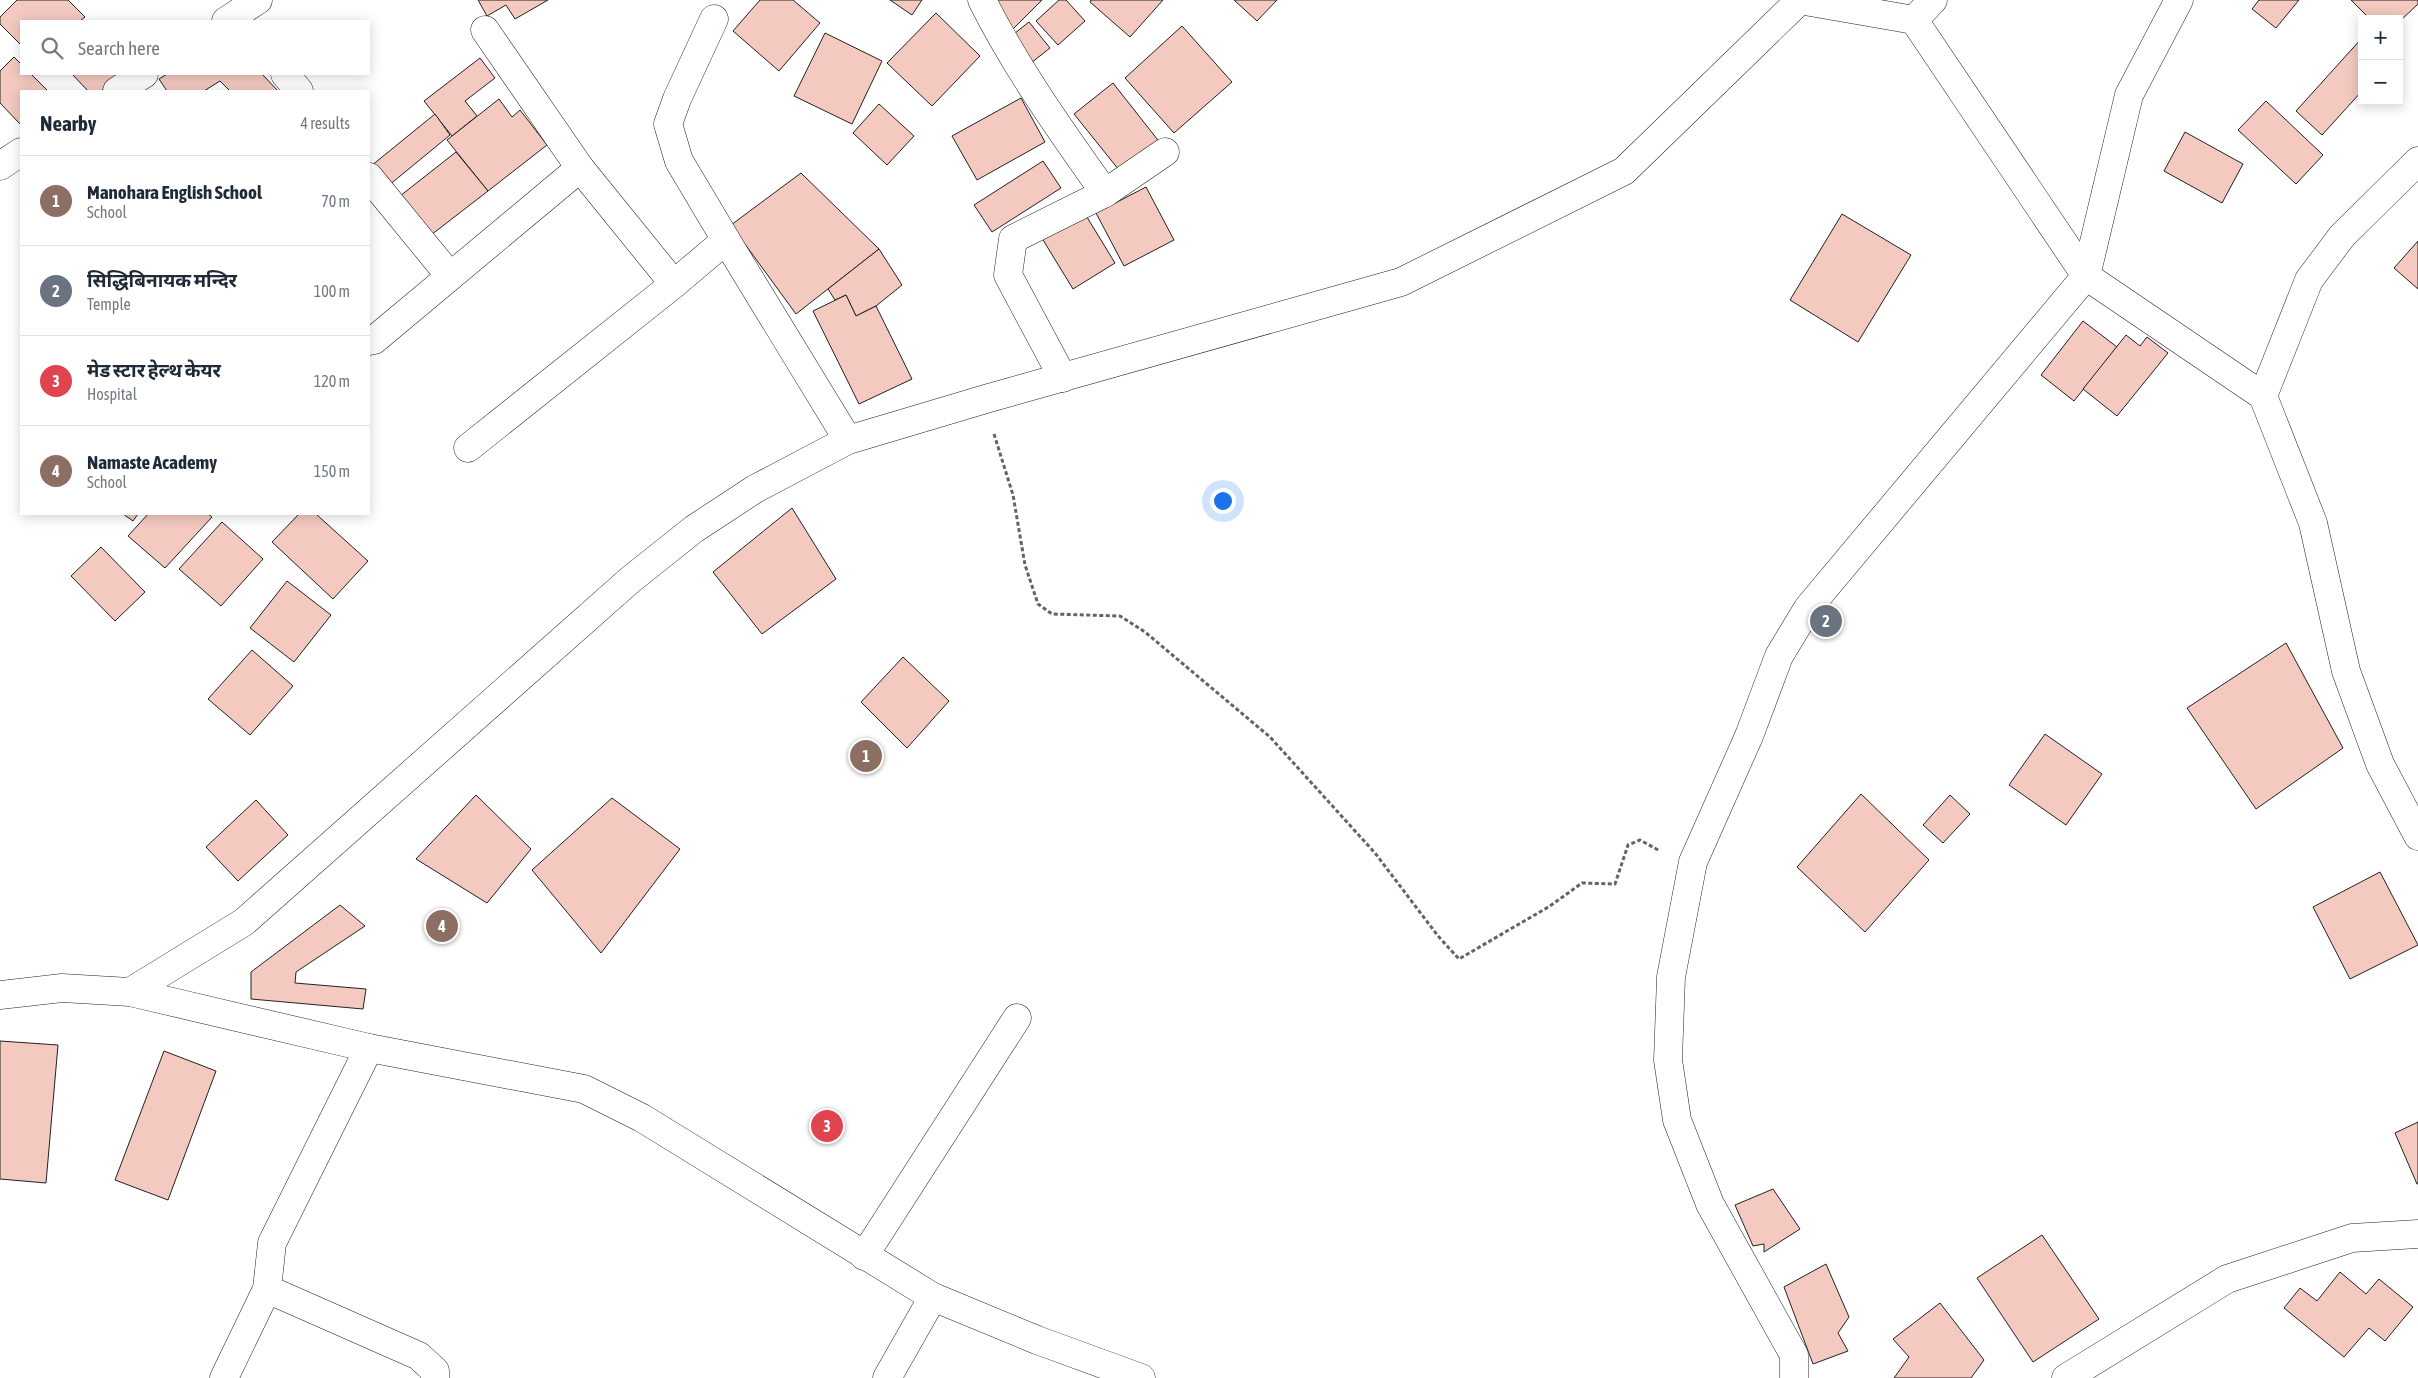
<!DOCTYPE html>
<html lang="en">
<head>
<meta charset="utf-8">
<style>
  :root { --surface:#fff; --page:#f2f2f3; --text:#1f2937; --muted:#747a83; --line:#e0e1e3; --accent:#2563eb }
  body { margin:0; font-family:"Asap Condensed","Noto Sans Devanagari",sans-serif; background:var(--page); color:var(--text) }
  .controls { position:absolute; right:15px; top:15px; display:grid; overflow:hidden; border-radius:0px; box-shadow:0 2px 12px #0003 }
  .controls button { width:45px; height:45px; display:grid; place-items:center; padding:0; border:0; border-bottom:1px solid var(--line); background:var(--surface); color:var(--text); font:25px sans-serif }
  .you { position:absolute; left:1222px; top:500px; width:18px; height:18px; margin:-12px; border:4px solid #fff; border-radius:50%; background:#1a73e8; box-shadow:0 0 0 8px #1a73e833 }
  .badge { display:grid; place-items:center; width:32px; height:32px; border-radius:50%; background:var(--accent); color:#fff; font-size:16px; font-weight:700 }
  .pin { position:absolute; translate:-50% -50%; border:2px solid #fff; box-shadow:0 1px 5px #0006 }
  .list { margin:0; padding:0; list-style:none }
  h2 { display:flex; justify-content:space-between; align-items:center; height:65px; margin:0; padding:0 20px; font-size:21px }
  h2 small { font-size:16px; font-weight:400; color:var(--muted) }
  .list li { display:grid; grid-template-columns:32px 1fr auto; gap:15px; align-items:center; box-sizing:border-box; height:90px; padding:0 20px; border-top:1px solid var(--line) }
  .list b { display:block; font-size:19px; white-space:nowrap }
  .list p { margin:0; font-size:16px; white-space:nowrap; color:var(--muted) }
  .list em { font-size:16px; font-style:normal; color:var(--muted) }
  .icon { flex:none; width:28px; height:28px; fill:none; stroke:currentColor; stroke-width:2; stroke-linecap:round; stroke-linejoin:round }
  .map { position:relative; flex:none; width:2418px; height:1378px; overflow:hidden }
  .search { position:absolute; background:var(--surface); box-shadow:0 2px 12px #0003; left:20px; top:20px; width:350px; height:55px; display:flex; align-items:center; gap:12px; box-sizing:border-box; padding:0 18px; border-radius:0px; color:var(--muted); font-size:19px }
  .panel { position:absolute; background:var(--surface); box-shadow:0 2px 12px #0003; left:20px; top:90px; width:350px; height:425px; border-radius:0px }
  .map>svg:first-child { display:block }
  .building { fill:#f3c9c0; stroke:#222 }
  .lines { fill:none; stroke-linecap:round; stroke-linejoin:round }
  .minor-casing { stroke:#222; stroke-width:29 }
  .major-casing { stroke:#222; stroke-width:29 }
  .path { stroke:#646464; stroke-width:3; stroke-dasharray:4 2.5; stroke-linecap:butt }
  .minor { stroke:#fff; stroke-width:28 }
  .major { stroke:#fff; stroke-width:28 }
</style>
</head>
<body>
<div class="map">
<svg width="2418" height="1378" viewBox="0 0 2418 1378">
  <rect width="100%" height="100%" fill="#fff"/>
  <g class="building">
    <polygon points="17,0 68,0 85,17 80,21 21,21 21,45 0,24 0,17"/>
    <polygon points="478,0 548,0 515,19 506,5 487,16"/>
    <polygon points="760,0 793,0 820,23 779,71 733,31"/>
    <polygon points="890,0 922,0 912,15"/>
    <polygon points="990,0 1042,0 1013,29"/>
    <polygon points="1059,0 1066,0 1085,21 1058,45 1036,21"/>
    <polygon points="1091,0 1163,0 1130,37 1090,2"/>
    <polygon points="1234,0 1277,0 1257,21"/>
    <polygon points="2259,0 2299,0 2276,28 2252,9"/>
    <polygon points="2351,0 2418,0 2418,4 2399,22 2399,19 2370,19"/>
    <polygon points="936,13 980,56 932,106 887,63"/>
    <polygon points="1029,22 1050,48 1031,63 1010,37"/>
    <polygon points="1182,26 1232,82 1174,133 1125,78"/>
    <polygon points="825,33 882,61 852,124 794,96"/>
    <polygon points="2362,38 2362,91 2322,135 2296,111"/>
    <polygon points="14,57 21,64 21,74 31,74 48,91 21,91 21,125 0,103 0,71"/>
    <polygon points="480,58 495,78 465,101 477,116 452,136 424,101"/>
    <polygon points="72,74 120,74 101,91 88,91"/>
    <polygon points="167,74 262,74 278,91 230,91 220,81 204,91 167,91 159,79"/>
    <polygon points="1113,83 1161,144 1123,175 1074,114"/>
    <polygon points="1021,98 1045,142 977,180 952,136"/>
    <polygon points="499,99 512,117 520,110 547,145 488,191 447,140"/>
    <polygon points="2266,101 2323,155 2296,184 2238,130"/>
    <polygon points="879,104 914,136 887,165 853,133"/>
    <polygon points="435,114 450,135 388,186 371,166"/>
    <polygon points="2185,132 2243,164 2222,203 2164,171"/>
    <polygon points="456,152 488,191 431,235 400,196"/>
    <polygon points="1043,161 1061,188 992,232 974,205"/>
    <polygon points="801,173 879,249 796,314 731,225"/>
    <polygon points="1146,187 1174,240 1124,266 1096,213"/>
    <polygon points="1082,209 1115,263 1073,289 1040,235"/>
    <polygon points="1842,214 1911,255 1858,342 1790,300"/>
    <polygon points="2418,241 2418,289 2394,268"/>
    <polygon points="879,249 902,285 876,306 856,316 846,295 835,300 828,289"/>
    <polygon points="846,295 856,316 876,306 912,379 859,404 813,311"/>
    <polygon points="2083,321 2117,347 2074,401 2041,375"/>
    <polygon points="2126,335 2140,346 2147,337 2168,353 2117,416 2083,389"/>
    <polygon points="792,508 836,579 762,634 713,572"/>
    <polygon points="123,514 138,514 133,521"/>
    <polygon points="148,514 208,514 212,517 165,568 128,536"/>
    <polygon points="299,514 316,514 368,561 333,599 272,542"/>
    <polygon points="222,522 263,559 221,606 179,569"/>
    <polygon points="101,547 145,592 115,621 71,576"/>
    <polygon points="287,581 331,615 294,662 250,628"/>
    <polygon points="2286,643 2343,748 2256,809 2187,708"/>
    <polygon points="252,650 293,686 250,735 208,699"/>
    <polygon points="903,657 949,701 907,748 861,702"/>
    <polygon points="2045,734 2102,774 2066,825 2009,785"/>
    <polygon points="1861,794 1929,860 1865,932 1797,867"/>
    <polygon points="476,795 531,849 487,903 416,859"/>
    <polygon points="1950,795 1970,814 1943,843 1923,825"/>
    <polygon points="612,798 680,849 601,953 532,870"/>
    <polygon points="256,800 288,835 238,881 206,847"/>
    <polygon points="2380,872 2418,945 2350,979 2313,907"/>
    <polygon points="340,905 365,926 296,972 295,983 366,989 363,1009 251,999 251,972"/>
    <polygon points="0,1041 58,1045 46,1183 0,1179"/>
    <polygon points="164,1051 216,1071 168,1200 115,1180"/>
    <polygon points="2418,1122 2418,1184 2417,1184 2395,1133"/>
    <polygon points="1773,1189 1800,1229 1764,1252 1764,1244 1753,1246 1735,1205"/>
    <polygon points="2042,1235 2099,1319 2033,1362 1977,1278"/>
    <polygon points="1826,1264 1849,1317 1838,1333 1848,1351 1813,1364 1784,1287"/>
    <polygon points="2340,1272 2366,1294 2379,1279 2413,1307 2385,1341 2369,1328 2344,1357 2284,1308 2300,1288 2317,1301"/>
    <polygon points="1940,1303 1984,1360 1971,1378 1894,1378 1909,1357 1893,1339"/>
  </g>
  <g class="lines">
    <defs>
      <g id="minor">
        <path d="M982 0C1016 68 1061 131 1105 193"/>
        <polyline points="1799,0 1914,20 2086,276 2263,396"/>
        <polyline points="714,19 677,99 668,124 679,161 726,240"/>
        <polyline points="1914,20 1933,0"/>
        <polyline points="226,21 258,0"/>
        <polyline points="285,74 299,91"/>
        <polyline points="117,91 144,74"/>
        <polyline points="2418,161 2342,236 2309,280 2263,396 2313,523 2346,671 2380,764 2418,836"/>
        <polyline points="0,166 21,152"/>
        <polyline points="369,177 450,276"/>
        <polyline points="674,284 726,240 848,440"/>
        <polyline points="369,341 374,340 580,168"/>
        <polyline points="1063,378 1008,275 1013,239 1105,193 1165,152"/>
        <polyline points="468,448 674,284 580,168 485,30"/>
        <polyline points="130,992 244,922 630,580 694,529 755,489 848,440 989,398 1401,282 1624,171 1800,0"/>
        <polyline points="864,1256 1017,1018"/>
        <polyline points="267,1289 419,1356 435,1371 435,1378"/>
        <polyline points="224,1378 267,1289 272,1243 369,1048"/>
        <polyline points="887,1378 933,1297"/>
        <polyline points="1794,1378 1794,1355 1710,1204 1677,1120 1668,1060 1671,977 1693,862 1749,736 1779,656 1808,608 2086,276 2129,95 2179,0"/>
      </g>
      <g id="major">
        <polyline points="0,995 62,988 130,992 369,1048 584,1089 642,1118 933,1297 1037,1340 1141,1378"/>
        <polyline points="2066,1378 2227,1279 2352,1238 2418,1234"/>
      </g>
    </defs>
    <use href="#minor" class="minor-casing"/>
    <use href="#major" class="major-casing"/>
    <polyline class="path" points="994,434 1013,495 1025,565 1038,604 1052,614 1120,616 1145,632 1270,737 1375,853 1438,936 1459,959 1550,906 1582,883 1615,884 1628,845 1640,840 1660,851"/>
    <use href="#minor" class="minor"/>
    <use href="#major" class="major"/>
  </g>
</svg>
<div class="controls">
<button>+</button>
<button>−</button>
</div>
<div class="you"></div>
<div class="pin badge" style="left:866px;top:756px;background:#8d6e63">1</div>
<div class="pin badge" style="left:1826px;top:621px;background:#6b7280">2</div>
<div class="pin badge" style="left:827px;top:1126px;background:#e0444e">3</div>
<div class="pin badge" style="left:442px;top:926px;background:#8d6e63">4</div>
<div class="search"><svg class="icon" aria-label="search" viewBox="0 0 24 24"><circle cx="10" cy="10" r="6"/><path d="M15 15l6 6"/></svg>Search here</div>
<section class="panel">
<h2>Nearby<small>4 results</small></h2>
<ul class="list">
<li><span class="badge" style="background:#8d6e63">1</span><div><b>Manohara English School</b><p>School</p></div><em>70 m</em></li>
<li><span class="badge" style="background:#6b7280">2</span><div><b>सिद्धिबिनायक मन्दिर</b><p>Temple</p></div><em>100 m</em></li>
<li><span class="badge" style="background:#e0444e">3</span><div><b>मेड स्टार हेल्थ केयर</b><p>Hospital</p></div><em>120 m</em></li>
<li><span class="badge" style="background:#8d6e63">4</span><div><b>Namaste Academy</b><p>School</p></div><em>150 m</em></li>
</ul>
</section>
</div>
</body>
</html>
